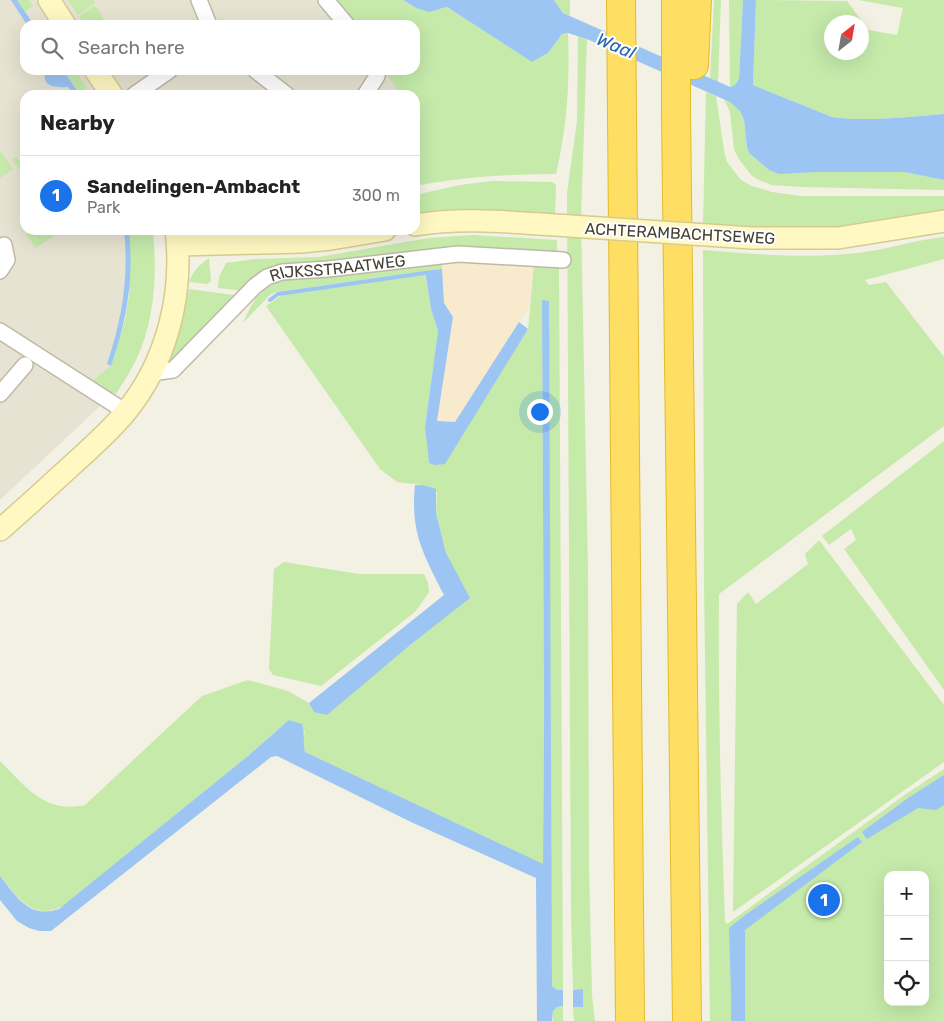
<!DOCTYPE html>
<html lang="en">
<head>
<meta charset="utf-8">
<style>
  :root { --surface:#fff; --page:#f6f6f6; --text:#222; --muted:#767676; --line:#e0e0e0; --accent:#1a73e8 }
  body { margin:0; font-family:Rubik,sans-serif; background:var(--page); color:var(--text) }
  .controls { position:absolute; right:15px; bottom:15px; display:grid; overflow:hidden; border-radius:10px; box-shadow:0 5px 20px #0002 }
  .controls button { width:45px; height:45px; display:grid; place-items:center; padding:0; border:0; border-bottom:1px solid var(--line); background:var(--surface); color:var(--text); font:25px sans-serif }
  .compass { position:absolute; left:824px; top:15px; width:45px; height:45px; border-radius:50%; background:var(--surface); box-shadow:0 5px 20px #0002; rotate:31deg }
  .you { position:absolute; left:539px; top:411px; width:18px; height:18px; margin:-12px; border:4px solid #fff; border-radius:50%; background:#1a73e8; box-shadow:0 0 0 8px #1a73e833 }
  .badge { display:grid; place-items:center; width:32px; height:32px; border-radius:50%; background:var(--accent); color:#fff; font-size:16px; font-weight:700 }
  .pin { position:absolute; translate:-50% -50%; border:2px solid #fff; box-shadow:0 1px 5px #0006 }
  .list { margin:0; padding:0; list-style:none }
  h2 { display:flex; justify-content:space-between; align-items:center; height:65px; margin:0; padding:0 20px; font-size:21px }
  h2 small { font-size:16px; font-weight:400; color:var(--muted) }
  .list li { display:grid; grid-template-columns:32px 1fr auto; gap:15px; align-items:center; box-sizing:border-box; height:80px; padding:0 20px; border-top:1px solid var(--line) }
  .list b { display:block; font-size:19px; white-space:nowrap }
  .list p { margin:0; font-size:16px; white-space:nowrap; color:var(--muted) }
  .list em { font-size:16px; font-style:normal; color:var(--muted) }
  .icon { flex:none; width:28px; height:28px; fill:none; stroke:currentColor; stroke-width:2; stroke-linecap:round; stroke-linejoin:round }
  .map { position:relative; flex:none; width:944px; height:1021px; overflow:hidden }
  .search { position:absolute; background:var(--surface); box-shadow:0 5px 20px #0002; left:20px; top:20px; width:400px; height:55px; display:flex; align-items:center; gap:12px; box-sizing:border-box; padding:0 18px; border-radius:15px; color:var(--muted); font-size:19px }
  .panel { position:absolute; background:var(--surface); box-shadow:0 5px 20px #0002; left:20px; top:90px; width:400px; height:145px; border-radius:15px }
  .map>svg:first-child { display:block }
  .residential { fill:#e7e3d2 }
  .commercial { fill:#f7eacd }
  .green { fill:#c5eaaa; fill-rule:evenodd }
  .water { fill:#9cc5f4 }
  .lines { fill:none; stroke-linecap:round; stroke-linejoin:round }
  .stream { stroke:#9cc5f4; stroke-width:4 }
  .street-casing { stroke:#bfb9a6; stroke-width:18 }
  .secondary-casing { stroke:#d5cc91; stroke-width:24 }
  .highway-casing { stroke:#e5b92c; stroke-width:30 }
  .street { stroke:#fff; stroke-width:15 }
  .secondary { stroke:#fff8c2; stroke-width:21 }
  .highway { stroke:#ffdf63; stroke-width:28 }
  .secondary-bridge-casing { stroke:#d5cc91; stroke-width:24; stroke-linecap:butt }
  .secondary-bridge { stroke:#fff8c2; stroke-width:21 }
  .labels { text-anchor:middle; stroke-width:4; stroke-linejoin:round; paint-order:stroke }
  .street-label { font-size:16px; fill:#454134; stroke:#fff }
  .water-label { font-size:18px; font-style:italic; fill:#2768b6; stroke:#fff }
</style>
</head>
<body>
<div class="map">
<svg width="944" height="1021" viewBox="0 0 944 1021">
  <rect width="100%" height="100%" fill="#f3f0e4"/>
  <polygon class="residential" points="0,0 334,0 354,25 25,25 25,70 404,70 426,108 415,143 415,95 25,95 25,230 124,230 127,270 123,308 116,338 107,364 111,366 112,395 0,500"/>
  <polygon class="commercial" points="476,259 534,264 529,307 455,422 437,421 453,317 444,303 441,262"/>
  <g class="green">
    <polygon points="17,0 29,0 33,6 25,12"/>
    <polygon points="68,0 93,0 95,3 78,15"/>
    <path d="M333 0H403L416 8 441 9 447 7 532 62 548 53 562 34 568 33C570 81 567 127 556 174 508 174 462 177 415 186V127L419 123 415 118V95H401L384 70H415V25H354Z"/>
    <polygon points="554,0 570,0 570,16 563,13"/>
    <polygon points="714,0 721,0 718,83 710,79"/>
    <polygon points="729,0 743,0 739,79 735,85 730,87"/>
    <path d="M756 0 847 1 868 30 897 35 903 8 858 0H944V114C909 117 866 122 832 117L753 85ZM832 22H862V52H832Z"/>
    <polygon points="94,6 98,9 106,23 104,25 85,25 79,16"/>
    <polygon points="578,36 587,39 581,218 588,571 589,867 592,996 595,1021 574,1021 573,1007 583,1007 583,990 573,990 571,910 567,193 577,121"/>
    <polygon points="63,70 75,70 87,88 79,93"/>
    <polygon points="706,92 716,96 724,150 727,162 741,180 752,186 772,192 801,196 944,196 944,212 834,229 703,227"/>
    <polygon points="724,99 735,105 740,111 744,120 747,147 749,153 769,170 824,172 904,172 944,180 944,190 801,187 772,185 761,181 752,176 738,158 734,149 730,112"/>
    <polygon points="0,150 13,169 0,178"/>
    <polygon points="16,157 20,161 25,163 25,178 12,159"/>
    <polygon points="492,181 552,182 556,185 555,215 415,216 415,195 460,185"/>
    <polygon points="33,230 61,230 61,231 36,248 26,234"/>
    <path d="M129 230H153C157 273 155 321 136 360 130 372 123 383 116 394L114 393 112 395 90 383 111 366 125 320 129 295Z"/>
    <polygon points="219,230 328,230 258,234"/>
    <polygon points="473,235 557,240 557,257 465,250 269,273 245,291 218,288 219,277 226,263 255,259 319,257 429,238"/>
    <path d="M944 237V259L865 280 869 285 886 282 944 357V426L719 594C718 704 721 813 725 922L727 924 906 794 944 769V1021H710L704 583 703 250C754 254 805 259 857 253 886 250 915 240 944 237ZM888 875H925V1002H888Z"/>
    <path d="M209 258 211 281 207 284 189 282C193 271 199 265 209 258Z"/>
    <path d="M441 262 442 269 276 292 270 295 243 323C255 296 259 291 285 278Z"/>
    <path d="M534 264 559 267 563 990H557L552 986 542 301 544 717 543 865 305 752 303 740 305 732 289 720 248 756 68 903C35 924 20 900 0 876V761C26 787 45 814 85 805L202 696 248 680 288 691 309 703 314 712 410 645 469 598 446 553 436 513 437 492 423 485 397 482 380 469 266 306 282 295 425 274 431 309 438 331 425 426 429 463 528 329Z"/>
    <polygon points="189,289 241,296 168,367 167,363 178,338"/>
    <polygon points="944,441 944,690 844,549 856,540 851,529 829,545 822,536"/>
    <polygon points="819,540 944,705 944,762 733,912 737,604 748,592 756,604 808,564 805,554"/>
    <polygon points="284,562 359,574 424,574 428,583 429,592 416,611 321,686 273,675 269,669 274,569"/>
    <polygon points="563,1006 563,1021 553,1021 553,1011 557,1007"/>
  </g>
  <g class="water">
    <polygon points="11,0 17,0 34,25 27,25"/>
    <path d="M403 0H554L563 13 730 87 735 85 739 79 743 0H756L753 85 832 117C866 122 909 117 944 114V180L904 172H816L779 174 769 170 749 153 747 147 744 120 740 111 730 102 587 39 568 33 562 34 548 53 532 62 447 7 429 12 416 8Z"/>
    <path d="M46 70H63L80 95H74L68 87C56 88 40 87 46 70Z"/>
    <path d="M124 230H129C134 279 127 320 111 366L107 364C122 319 129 278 124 230Z"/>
    <polygon points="442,269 444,303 453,317 437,421 455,422 519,322 528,329 445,464 435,465 429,463 425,427 438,331 431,309 425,271"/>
    <path d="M542 300 549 301 552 986 557 990H563V1006L557 1007 553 1011 552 1021H537L536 878 411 822 277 756 271 757 51 931H39L29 928 17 921 0 900V876C17 897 29 919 59 909L248 756 289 720 302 724C305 733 303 742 305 752L543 864 544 717Z"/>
    <path d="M415 485H423L436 489V513L446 553 470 598 410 645 327 715 314 712 309 703 444 595C424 555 410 533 415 485Z"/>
    <polygon points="944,775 944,805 936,810 918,808 867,839 862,832 908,798"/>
    <polygon points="858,837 862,842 745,930 745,1021 731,1021 731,993 729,928 745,915"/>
    <polygon points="583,989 583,1007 573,1007 573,990"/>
  </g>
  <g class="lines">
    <polyline class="stream" points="270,300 278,294 425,273"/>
    <defs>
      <g id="street">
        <polyline points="199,0 209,25"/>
        <polyline points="326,0 347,25"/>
        <polyline points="255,70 287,95"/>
        <polyline points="134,95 170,70"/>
        <polyline points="365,95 377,76 378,70"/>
        <polyline points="0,271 7,260 4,245"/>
        <polyline points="0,331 126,412"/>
        <path id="s1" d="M151 373 173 370 255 286 267 277 282 272 328 269 458 254 563 260"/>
        <polyline points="0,394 25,365"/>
      </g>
      <g id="secondary">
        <polyline points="49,0 65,25"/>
        <polyline points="95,70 112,95"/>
        <path d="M415 225C457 218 498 221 540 224"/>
        <polyline points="752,238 838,238 944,221"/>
        <polyline points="178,245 301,242 331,239 385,230"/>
        <path d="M0 530C24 509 47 488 71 466 90 449 109 432 125 413 167 362 184 294 176 230"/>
      </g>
      <g id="highway">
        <polyline points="621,0 630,1021"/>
        <polyline points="676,0 676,112 687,1021"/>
        <polyline points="694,65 697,0"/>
      </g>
    </defs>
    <use href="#street" class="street-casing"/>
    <use href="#secondary" class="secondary-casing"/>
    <use href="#highway" class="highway-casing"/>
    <use href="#street" class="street"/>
    <use href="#secondary" class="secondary"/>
    <use href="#highway" class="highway"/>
    <defs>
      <polyline id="secondary-bridge" points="540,224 752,238"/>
    </defs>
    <use href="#secondary-bridge" class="secondary-bridge-casing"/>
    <use href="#secondary-bridge" class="secondary-bridge"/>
  </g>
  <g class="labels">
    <g class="street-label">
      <text transform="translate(680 233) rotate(3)" y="6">ACHTERAMBACHTSEWEG</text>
      <text dy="6" stroke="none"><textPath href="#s1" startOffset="226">RIJKSSTRAATWEG</textPath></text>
    </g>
    <g class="water-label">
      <text transform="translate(616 46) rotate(23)" y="6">Waal</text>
    </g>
  </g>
</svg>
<div class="controls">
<button>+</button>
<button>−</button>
<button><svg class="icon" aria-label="locate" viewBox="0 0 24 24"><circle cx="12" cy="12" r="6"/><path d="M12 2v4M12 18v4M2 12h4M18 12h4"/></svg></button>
</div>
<svg class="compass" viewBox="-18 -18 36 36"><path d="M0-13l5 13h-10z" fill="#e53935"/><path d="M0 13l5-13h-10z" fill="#767676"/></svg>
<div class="you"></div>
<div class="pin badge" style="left:824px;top:900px">1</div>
<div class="search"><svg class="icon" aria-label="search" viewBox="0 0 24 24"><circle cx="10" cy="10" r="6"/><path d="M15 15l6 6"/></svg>Search here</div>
<section class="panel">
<h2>Nearby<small></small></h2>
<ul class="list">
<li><span class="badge">1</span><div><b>Sandelingen-Ambacht</b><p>Park</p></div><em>300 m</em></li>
</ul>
</section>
</div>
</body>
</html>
